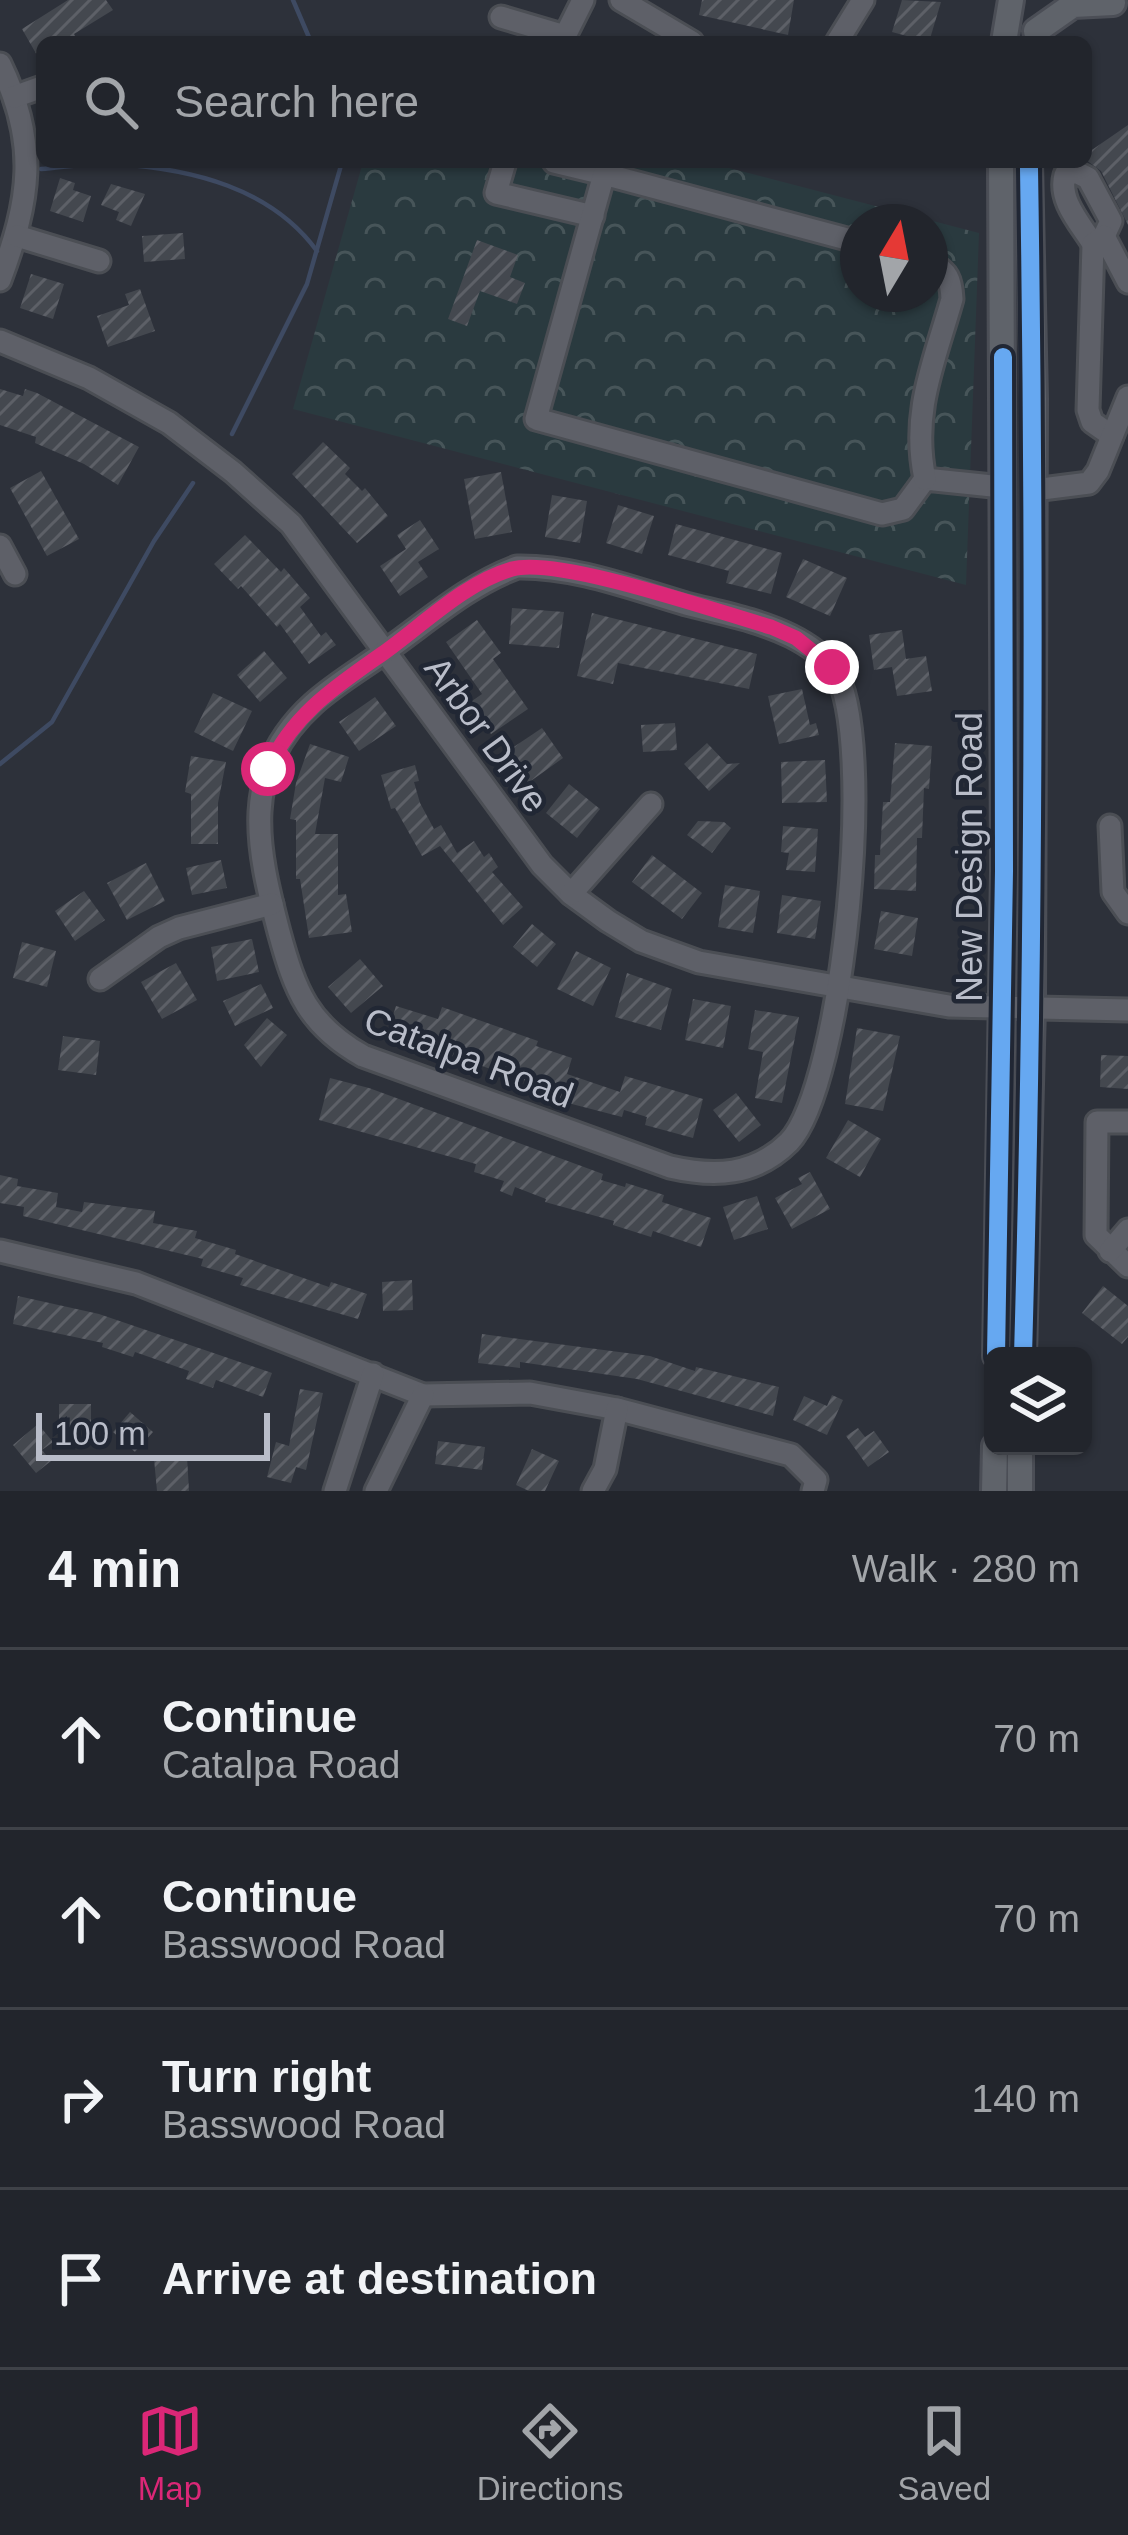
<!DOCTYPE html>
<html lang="en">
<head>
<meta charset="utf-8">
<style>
  :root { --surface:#22252c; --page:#2e3138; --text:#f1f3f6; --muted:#a2a5a9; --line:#3f4248; --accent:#db2777 }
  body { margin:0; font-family:Arial,sans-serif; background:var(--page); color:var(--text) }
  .controls { position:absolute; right:36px; bottom:36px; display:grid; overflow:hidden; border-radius:18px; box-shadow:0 3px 9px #0004 }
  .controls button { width:108px; height:108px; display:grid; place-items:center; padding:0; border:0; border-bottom:3px solid var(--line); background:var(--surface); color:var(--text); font:60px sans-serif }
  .compass { position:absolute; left:840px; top:204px; width:108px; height:108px; border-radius:50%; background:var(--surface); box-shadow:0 3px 9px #0004; rotate:10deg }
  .scale { position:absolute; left:36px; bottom:30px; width:234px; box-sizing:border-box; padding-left:12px; border:6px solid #b9bdc9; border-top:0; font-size:33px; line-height:42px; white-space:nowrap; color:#b9bdc9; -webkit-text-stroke:9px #212734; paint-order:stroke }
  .stop { position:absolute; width:36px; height:36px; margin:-27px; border:9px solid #db2777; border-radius:50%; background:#fff }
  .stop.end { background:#db2777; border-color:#fff; box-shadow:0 3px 12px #0008 }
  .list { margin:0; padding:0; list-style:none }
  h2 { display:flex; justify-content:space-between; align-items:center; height:156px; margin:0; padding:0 48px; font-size:51px }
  h2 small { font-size:39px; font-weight:400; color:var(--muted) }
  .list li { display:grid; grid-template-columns:78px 1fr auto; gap:36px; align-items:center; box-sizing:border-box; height:180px; padding:0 48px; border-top:3px solid var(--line) }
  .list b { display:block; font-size:45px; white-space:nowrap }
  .list p { margin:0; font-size:39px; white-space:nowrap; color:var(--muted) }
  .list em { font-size:39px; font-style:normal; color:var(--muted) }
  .icon { flex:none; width:66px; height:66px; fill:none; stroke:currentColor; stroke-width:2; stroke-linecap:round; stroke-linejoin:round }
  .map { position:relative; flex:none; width:1128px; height:1491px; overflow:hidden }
  .search { position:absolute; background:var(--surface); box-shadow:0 3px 9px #0004; left:36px; right:36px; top:36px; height:132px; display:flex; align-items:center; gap:30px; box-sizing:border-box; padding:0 42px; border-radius:18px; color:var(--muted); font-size:45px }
  .sheet { height:876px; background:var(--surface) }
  nav { display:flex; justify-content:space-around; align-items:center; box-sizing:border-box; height:168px; border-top:3px solid var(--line); background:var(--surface); font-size:33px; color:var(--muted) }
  nav a { display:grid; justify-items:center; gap:6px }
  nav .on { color:var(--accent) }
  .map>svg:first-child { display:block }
  .forest { fill:url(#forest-crowns); fill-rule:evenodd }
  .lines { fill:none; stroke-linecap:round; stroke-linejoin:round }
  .stream { stroke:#3e4a62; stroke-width:4.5 }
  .building { fill:url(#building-hatch) }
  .minor-casing { stroke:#4b4e54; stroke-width:27 }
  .major-casing { stroke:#4b4e56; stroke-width:30 }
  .minor { stroke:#5e6068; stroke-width:21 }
  .major { stroke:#5f636a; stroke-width:24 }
  .cycleway-casing { stroke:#212734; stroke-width:26 }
  .cycleway { stroke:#66a8f1; stroke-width:18 }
  .route { stroke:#db2777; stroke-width:15 }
  .labels { text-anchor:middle; stroke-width:9; stroke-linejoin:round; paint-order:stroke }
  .street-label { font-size:36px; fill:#b9bdc9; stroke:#212734 }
</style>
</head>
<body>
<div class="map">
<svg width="1128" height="1491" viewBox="0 0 1128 1491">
  <defs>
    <pattern id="forest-crowns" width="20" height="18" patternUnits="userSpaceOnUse" patternTransform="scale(3)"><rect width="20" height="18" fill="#2a3a3f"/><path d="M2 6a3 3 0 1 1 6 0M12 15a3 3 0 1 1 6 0" fill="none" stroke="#475559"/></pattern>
    <pattern id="building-hatch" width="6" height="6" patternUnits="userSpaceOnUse" patternTransform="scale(3)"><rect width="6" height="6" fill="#44484f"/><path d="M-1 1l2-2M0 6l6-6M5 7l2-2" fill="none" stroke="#5d6067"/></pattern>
  </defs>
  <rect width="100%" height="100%" fill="#2d313a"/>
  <path class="forest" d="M363 162H706L979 233 966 585 293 409ZM858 222H930V294H858Z"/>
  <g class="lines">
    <g class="stream">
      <polyline points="293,0 311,42"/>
      <path d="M41 169C66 167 92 162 117 164 192 169 271 188 317 251"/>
      <polyline points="232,434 307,284 342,162"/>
      <polyline points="0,764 52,722 154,541 193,483"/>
    </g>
  </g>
  <g class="building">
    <polygon points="68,0 106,0 113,10 74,34 79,42 42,42 42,64 22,29"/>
    <polygon points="702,0 794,0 788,35 699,15"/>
    <polygon points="902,0 941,2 929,42 892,32"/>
    <polygon points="1128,125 1128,225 1101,171 1086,160 1086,154"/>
    <polygon points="60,178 75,183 73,190 91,196 83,222 50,211"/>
    <polygon points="111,184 145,194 131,226 116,220 119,212 101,205"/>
    <polygon points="183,233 185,259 144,262 142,236"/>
    <polygon points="477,240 518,255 510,277 525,283 517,304 480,291 467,326 448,319"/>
    <polygon points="31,274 64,284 53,319 20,308"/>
    <polygon points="140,289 155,331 108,347 97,316 129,305 125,294"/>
    <polygon points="0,389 23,396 25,389 37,393 139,447 118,485 84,464 35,443 36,437 0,425"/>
    <polygon points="323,442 350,468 345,474 362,491 365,488 388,516 357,543 292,474"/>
    <polygon points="41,471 79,539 47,556 10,488"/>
    <polygon points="501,472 512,532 475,539 464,479"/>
    <polygon points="552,495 587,501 580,543 545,537"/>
    <polygon points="618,505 654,516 642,554 606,543"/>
    <polygon points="420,520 439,549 418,562 428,577 400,596 380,566 406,549 397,535"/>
    <polygon points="676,524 782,553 771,594 726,583 729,571 668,555"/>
    <polygon points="245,535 281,572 284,568 310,598 300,607 321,636 326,632 336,645 309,664 280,624 277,627 241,586 238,589 214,564"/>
    <polygon points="803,559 847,578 830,616 786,597"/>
    <polygon points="512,608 564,612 559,648 509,644"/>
    <polygon points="592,613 757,654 749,689 618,663 613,684 577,676"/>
    <polygon points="477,620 501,653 493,659 528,709 491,734 469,703 482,694 446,642"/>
    <polygon points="902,630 906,659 926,656 932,691 897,696 892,667 874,670 869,635"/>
    <polygon points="264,651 287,678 260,702 237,675"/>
    <polygon points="802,689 810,725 816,723 819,735 779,744 768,696"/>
    <polygon points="213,693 252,711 233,751 194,732"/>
    <polygon points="375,697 396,726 359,751 339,722"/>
    <polygon points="675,723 677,750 643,752 641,725"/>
    <polygon points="542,728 563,758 528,783 506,752"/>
    <polygon points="707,743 727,764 740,763 709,791 684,764"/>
    <polygon points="895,743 932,746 929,789 924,788 922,838 917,838 916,891 874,889 875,855 880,855 883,802 890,802"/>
    <polygon points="310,744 349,757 341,782 325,778 315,834 338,834 338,895 346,894 352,932 309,938 300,879 296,879 296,820 290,819 296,783"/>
    <polygon points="191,756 226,762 218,803 218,844 191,844 191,794 185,792"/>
    <polygon points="825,760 827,802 782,803 781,762"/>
    <polygon points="415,765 419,781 414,782 420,803 434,829 441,825 457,853 474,841 484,857 489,853 498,867 492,872 523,907 503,925 440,846 422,856 395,808 391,809 381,775"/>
    <polygon points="569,784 600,809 577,838 546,813"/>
    <polygon points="698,821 724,822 731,828 712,853 687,835"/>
    <polygon points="783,826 818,829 815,872 786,870 789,853 781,852"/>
    <polygon points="652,855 702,893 682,919 632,882"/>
    <polygon points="221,860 227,888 192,895 186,868"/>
    <polygon points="146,863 165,901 127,920 107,883"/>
    <polygon points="725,885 760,891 753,933 718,927"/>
    <polygon points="84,891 105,920 75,941 55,911"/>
    <polygon points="782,895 821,901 815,939 777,933"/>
    <polygon points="881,911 918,918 912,956 874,949"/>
    <polygon points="532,924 556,944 537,967 513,947"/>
    <polygon points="252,939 259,972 217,981 211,947"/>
    <polygon points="22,942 56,951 47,987 13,978"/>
    <polygon points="576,951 611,968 593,1006 557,989"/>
    <polygon points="360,959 383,986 351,1013 328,987"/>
    <polygon points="176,963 197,1000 162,1019 141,982"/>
    <polygon points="627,973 672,989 661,1030 615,1017"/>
    <polygon points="261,984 273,1008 235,1026 223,1001"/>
    <polygon points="693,999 731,1006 723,1048 685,1040"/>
    <polygon points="396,1006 438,1019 442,1007 538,1041 536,1046 572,1058 567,1074 620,1092 625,1076 703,1099 693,1138 645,1125 647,1117 624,1110 622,1117 568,1103 534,1089 535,1084 387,1034"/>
    <polygon points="755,1010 799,1017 782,1103 755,1098 763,1052 748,1049"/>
    <polygon points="267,1018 287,1035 261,1067 244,1045"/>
    <polygon points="857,1028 900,1036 883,1111 845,1104"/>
    <polygon points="63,1036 100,1041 96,1075 58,1070"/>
    <polygon points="1101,1055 1128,1056 1128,1089 1100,1087"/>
    <polygon points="330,1078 369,1088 603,1174 601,1180 625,1187 626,1183 664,1195 662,1202 711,1218 701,1247 653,1231 651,1237 613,1225 614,1221 545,1202 546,1199 515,1187 512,1196 500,1191 504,1181 474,1172 476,1164 319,1120"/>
    <polygon points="736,1093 761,1125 739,1142 713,1110"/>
    <polygon points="848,1120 881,1139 860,1177 826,1158"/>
    <polygon points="810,1172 830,1209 792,1229 775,1198 802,1184 798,1178"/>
    <polygon points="0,1175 18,1179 17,1186 58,1193 56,1207 82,1212 84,1202 155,1211 153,1223 197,1231 195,1238 236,1250 235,1254 329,1287 331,1282 367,1294 358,1319 240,1285 243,1278 201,1266 203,1259 23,1216 24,1207 0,1203"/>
    <polygon points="757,1196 768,1229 734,1240 723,1207"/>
    <polygon points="412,1280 413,1310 383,1311 382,1282"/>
    <polygon points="1103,1286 1128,1306 1128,1337 1122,1344 1082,1313"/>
    <polygon points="18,1296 99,1314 272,1373 263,1397 216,1380 213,1388 186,1379 189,1371 135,1352 133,1357 102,1347 103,1343 13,1324"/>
    <polygon points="482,1334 650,1356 695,1371 696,1367 779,1387 773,1416 637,1379 520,1362 520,1368 478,1363"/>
    <polygon points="300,1389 323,1393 306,1470 296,1467 291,1483 267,1477 276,1442 289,1446"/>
    <polygon points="832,1395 843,1400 827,1435 793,1420 804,1396 827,1406"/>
    <rect x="59" y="1404" width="32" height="23"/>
    <polygon points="130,1412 153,1432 135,1452 113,1432"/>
    <polygon points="38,1424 53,1442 42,1450 51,1461 36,1473 13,1445"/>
    <polygon points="858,1428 865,1437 874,1431 889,1452 868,1467 846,1436"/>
    <polygon points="438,1441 485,1447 482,1470 435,1464"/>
    <polygon points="532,1449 559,1461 545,1491 529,1491 516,1485"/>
    <polygon points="187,1456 189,1491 157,1491 154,1459"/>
  </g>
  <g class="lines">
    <defs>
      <g id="minor">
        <polyline points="621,0 692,42"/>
        <polyline points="501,17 565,36 583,0"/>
        <polyline points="837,42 863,0"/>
        <path d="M0 64C39 144 30 200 0 280"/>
        <polyline points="14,97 42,87"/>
        <polyline points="505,162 496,193 593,216"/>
        <polyline points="554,162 604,174"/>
        <polyline points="17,236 99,261"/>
        <polyline points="858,242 604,174 536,419 882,514 903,509 925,479 1002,487"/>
        <path d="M1093 244C1080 223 1058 200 1065 175L1076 172 1088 178 1111 221 1104 236"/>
        <polyline points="0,341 89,378 169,423 233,472 291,524 542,865 571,894 608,921 641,941 699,962 949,1006 1128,1010"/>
        <polyline points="1112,436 1092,422 1088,410 1093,244 1104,236 1128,282"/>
        <path d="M925 479C911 412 934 363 952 299 951 280 948 271 930 263"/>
        <polyline points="1034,490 1089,483 1098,471 1128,397"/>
        <polyline points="0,546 15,574"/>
        <path d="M517 567C575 566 631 588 686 604 721 613 759 620 791 636 807 644 824 656 834 670 878 734 843 1086 789 1142 755 1176 714 1177 670 1167L363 1056C308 1025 295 991 279 932 257 848 239 771 313 704 337 682 368 665 394 645 434 616 471 584 517 567Z"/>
        <polyline points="1110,826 1113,892 1128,913"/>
        <polyline points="571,894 651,804"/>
        <polyline points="100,979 159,937 179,928 272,904"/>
        <polyline points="1128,1122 1097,1122 1096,1235 1128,1266"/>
        <polyline points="0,1251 136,1283 423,1395 530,1393 617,1409 791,1455 816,1480 813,1491"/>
        <polyline points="1110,1251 1128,1230"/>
        <polyline points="335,1491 373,1374"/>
        <polyline points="376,1491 423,1395"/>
        <polyline points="593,1491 605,1469 617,1409"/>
      </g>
      <g id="major">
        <polyline points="1036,31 1073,5 1113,3"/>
        <polyline points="1004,42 1011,0"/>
        <polyline points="996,1356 1004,871 1001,162"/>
        <polyline points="1023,1356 1032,1007 1034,399 1029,162"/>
        <polyline points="994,1491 995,1446"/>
        <polyline points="1020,1491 1020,1446"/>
      </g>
    </defs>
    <use href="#minor" class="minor-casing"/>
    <use href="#major" class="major-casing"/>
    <use href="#minor" class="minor"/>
    <use href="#major" class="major"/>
    <defs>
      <g id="cycleway">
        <polyline points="996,1356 1004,871 1003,357"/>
        <path d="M1023 1356C1034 960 1035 564 1029 168"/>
      </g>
    </defs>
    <use href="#cycleway" class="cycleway-casing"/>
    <use href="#cycleway" class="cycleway"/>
  </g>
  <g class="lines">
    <path class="route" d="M268 769C292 715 335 687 382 654 423 625 464 583 512 569 558 556 718 612 771 627L796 638 832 667"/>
  </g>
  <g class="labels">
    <g class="street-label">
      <text transform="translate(487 734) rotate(54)" y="13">Arbor Drive</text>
      <text transform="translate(969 857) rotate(-90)" y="13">New Design Road</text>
      <text transform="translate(469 1057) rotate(21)" y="13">Catalpa Road</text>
    </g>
  </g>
</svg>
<div class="controls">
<button><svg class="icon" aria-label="layers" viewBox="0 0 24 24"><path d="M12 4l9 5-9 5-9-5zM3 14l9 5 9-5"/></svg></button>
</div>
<svg class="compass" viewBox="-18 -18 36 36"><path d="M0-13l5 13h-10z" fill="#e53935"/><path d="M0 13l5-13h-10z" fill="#a2a5a9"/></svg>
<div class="scale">100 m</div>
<div class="stop" style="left:268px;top:769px"></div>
<div class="stop end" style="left:832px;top:667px"></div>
<div class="search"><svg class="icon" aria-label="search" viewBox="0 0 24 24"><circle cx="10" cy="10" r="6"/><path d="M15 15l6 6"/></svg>Search here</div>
</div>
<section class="sheet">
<h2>4 min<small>Walk · 280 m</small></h2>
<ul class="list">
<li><svg class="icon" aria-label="ahead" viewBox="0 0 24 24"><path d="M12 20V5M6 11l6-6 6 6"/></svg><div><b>Continue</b><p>Catalpa Road</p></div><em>70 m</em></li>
<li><svg class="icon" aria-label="ahead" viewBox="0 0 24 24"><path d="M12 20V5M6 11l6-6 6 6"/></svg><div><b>Continue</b><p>Basswood Road</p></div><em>70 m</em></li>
<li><svg class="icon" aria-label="right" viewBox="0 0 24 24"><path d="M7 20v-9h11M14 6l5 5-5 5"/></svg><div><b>Turn right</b><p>Basswood Road</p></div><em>140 m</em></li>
<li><svg class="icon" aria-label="arrive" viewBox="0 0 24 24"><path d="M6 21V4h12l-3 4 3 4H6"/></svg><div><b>Arrive at destination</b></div></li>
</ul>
</section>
<nav>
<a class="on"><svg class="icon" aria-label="map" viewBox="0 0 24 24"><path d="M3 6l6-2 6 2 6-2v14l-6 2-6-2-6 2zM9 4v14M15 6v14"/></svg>Map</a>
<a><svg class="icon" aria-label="directions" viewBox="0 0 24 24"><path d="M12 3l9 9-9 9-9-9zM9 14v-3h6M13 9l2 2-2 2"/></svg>Directions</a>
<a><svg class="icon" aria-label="saved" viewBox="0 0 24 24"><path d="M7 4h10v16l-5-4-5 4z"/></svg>Saved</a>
</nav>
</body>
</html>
